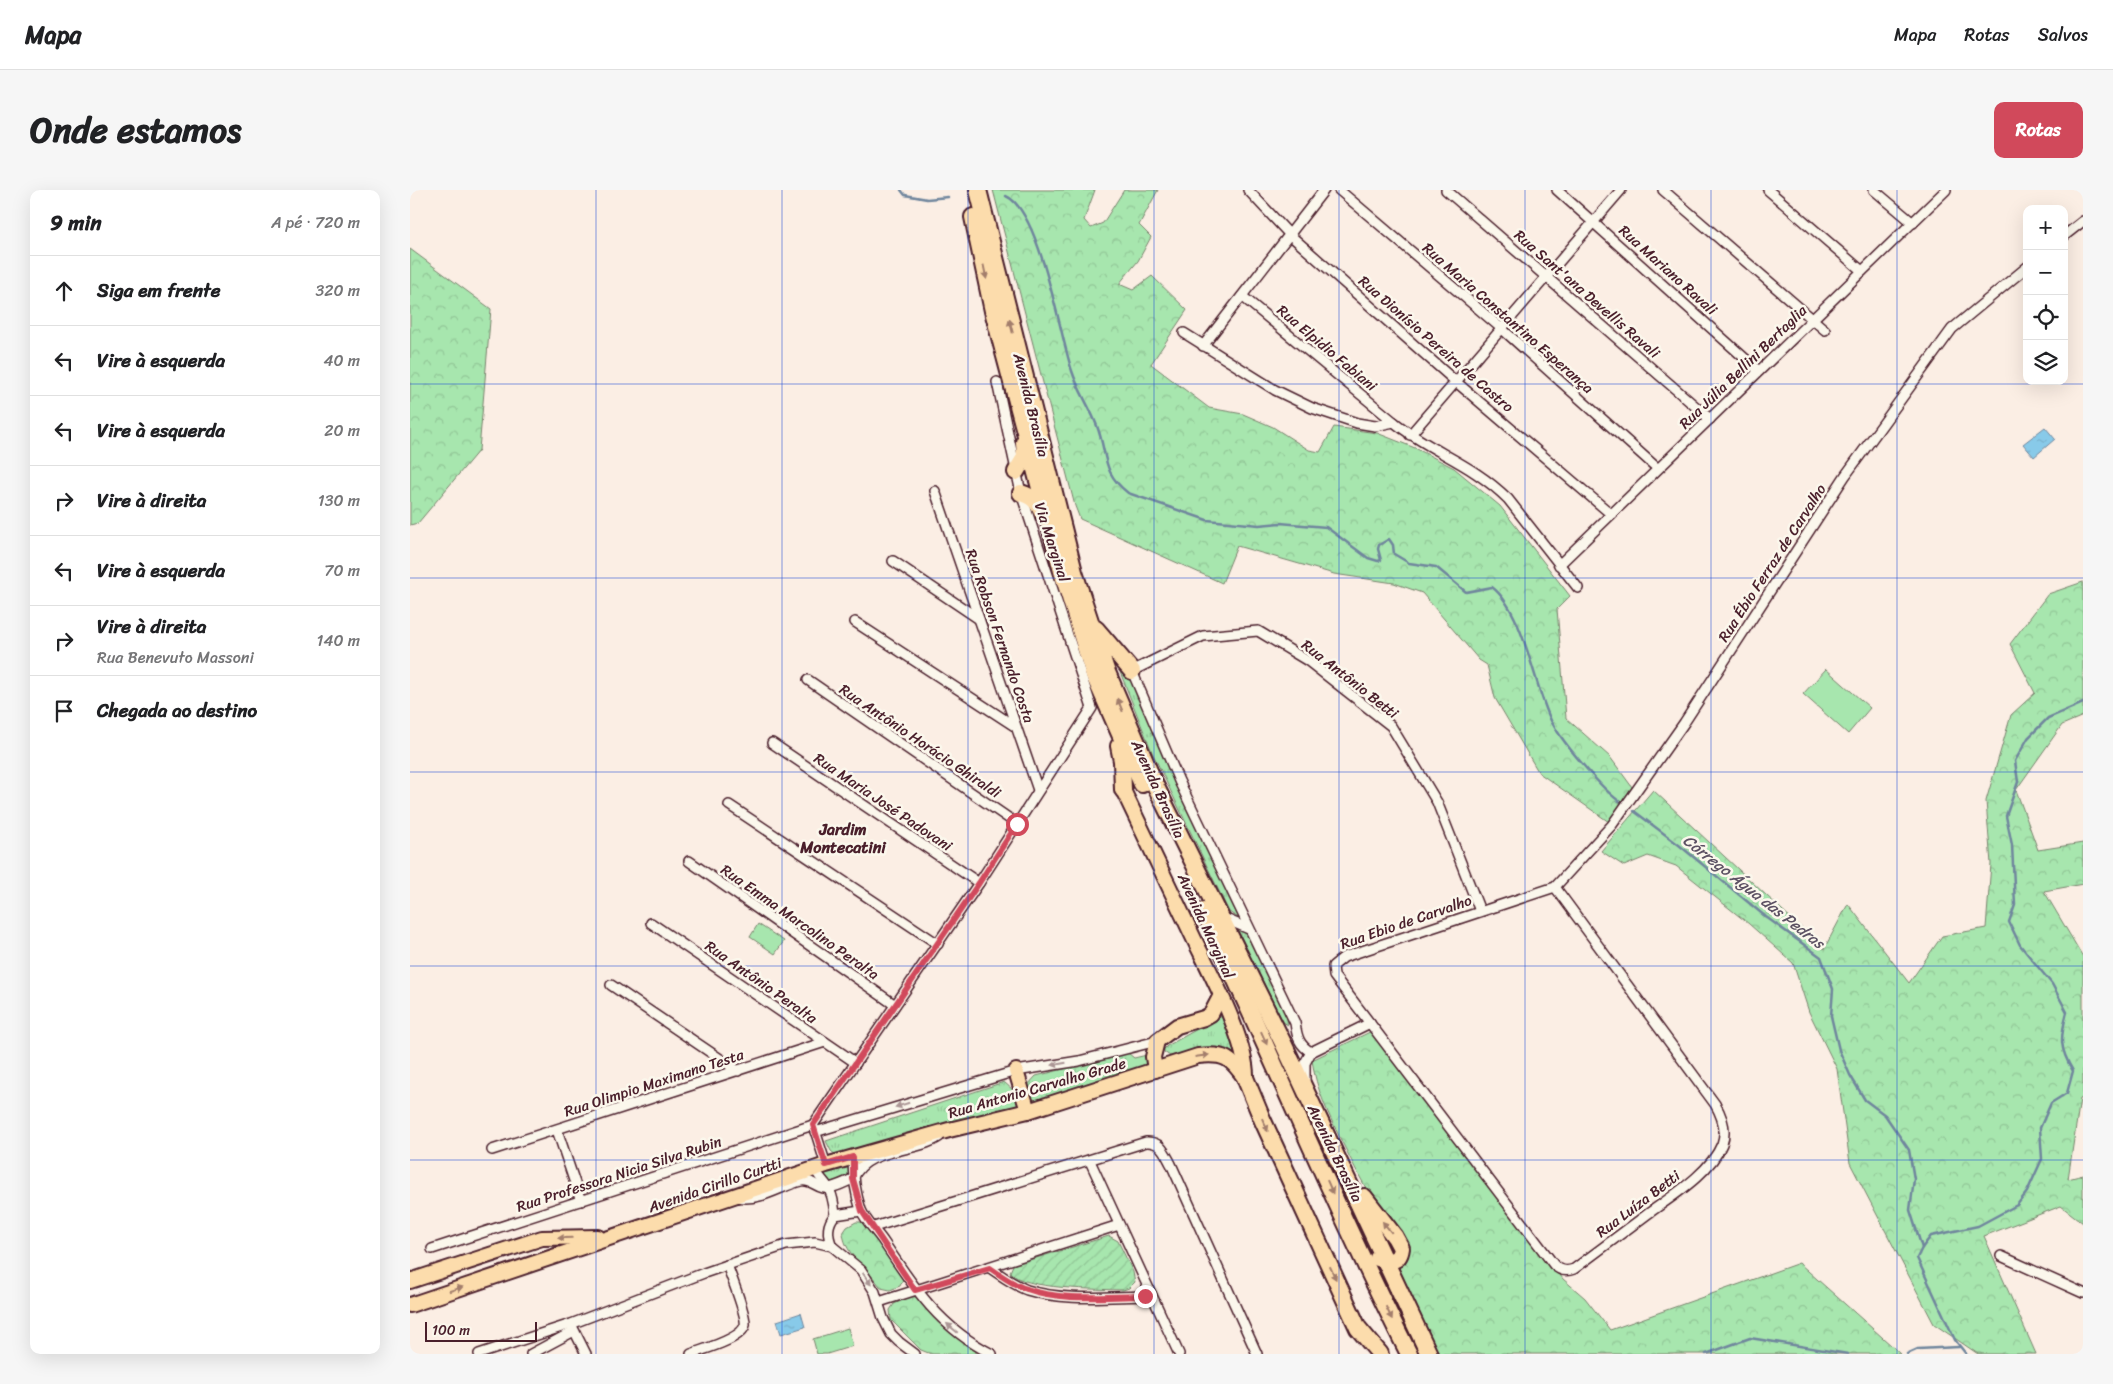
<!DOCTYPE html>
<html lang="pt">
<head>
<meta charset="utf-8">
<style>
  :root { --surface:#fff; --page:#f6f6f6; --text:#202124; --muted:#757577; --line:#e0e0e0; --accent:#d1495b }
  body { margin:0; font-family:Sriracha,sans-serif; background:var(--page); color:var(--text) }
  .controls { position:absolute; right:15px; top:15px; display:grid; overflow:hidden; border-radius:10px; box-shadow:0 5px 20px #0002 }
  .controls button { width:45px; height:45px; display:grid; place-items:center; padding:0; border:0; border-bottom:1px solid var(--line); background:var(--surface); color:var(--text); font:25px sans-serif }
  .scale { position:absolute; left:15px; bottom:12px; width:112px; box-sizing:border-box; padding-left:5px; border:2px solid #4a1f2b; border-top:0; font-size:14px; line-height:18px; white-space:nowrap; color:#4a1f2b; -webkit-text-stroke:4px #fbf7ec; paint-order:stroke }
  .stop { position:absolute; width:15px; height:15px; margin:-11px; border:4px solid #d1495b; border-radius:50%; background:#fff }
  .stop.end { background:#d1495b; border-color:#fff; box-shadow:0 1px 5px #0008 }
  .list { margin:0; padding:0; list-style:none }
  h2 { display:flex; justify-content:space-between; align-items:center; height:65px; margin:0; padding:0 20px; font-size:21px }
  h2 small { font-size:16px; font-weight:400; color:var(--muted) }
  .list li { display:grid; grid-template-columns:32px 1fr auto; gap:15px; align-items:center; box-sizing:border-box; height:70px; padding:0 20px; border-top:1px solid var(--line) }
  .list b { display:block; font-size:19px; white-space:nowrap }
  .list p { margin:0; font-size:16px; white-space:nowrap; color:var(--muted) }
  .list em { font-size:16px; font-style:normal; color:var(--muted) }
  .icon { flex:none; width:28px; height:28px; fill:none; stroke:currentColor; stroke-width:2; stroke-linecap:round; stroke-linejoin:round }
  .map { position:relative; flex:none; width:1673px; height:1164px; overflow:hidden; border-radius:10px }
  header { display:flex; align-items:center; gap:30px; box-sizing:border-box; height:70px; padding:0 25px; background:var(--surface); border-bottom:1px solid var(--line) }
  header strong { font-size:24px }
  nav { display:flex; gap:28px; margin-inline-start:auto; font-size:18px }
  .intro { display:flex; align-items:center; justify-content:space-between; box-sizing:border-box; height:120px; padding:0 30px }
  h1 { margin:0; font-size:35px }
  .button { padding:12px 22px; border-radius:10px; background:var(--accent); color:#fff; font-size:18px; font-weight:700 }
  main { display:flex; gap:30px; padding:0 30px }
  aside { flex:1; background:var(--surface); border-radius:10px; box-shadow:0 5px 20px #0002 }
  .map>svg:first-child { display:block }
  .grass { fill:url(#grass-tufts); stroke:#78826c }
  .forest { fill:url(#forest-crowns); stroke:#78826c }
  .garden { fill:url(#garden-furrows); stroke:#78826c }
  .pitch { fill:#a7e6ae; stroke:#78826c }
  .water { fill:url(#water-ripples); stroke:#6f869d }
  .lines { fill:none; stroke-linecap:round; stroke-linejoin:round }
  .stream { stroke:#6f869d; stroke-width:2.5 }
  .street-casing { stroke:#4a1f2b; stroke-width:12 }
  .primary-casing { stroke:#4a1f2b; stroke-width:18 }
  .highway-casing { stroke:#4a1f2b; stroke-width:20 }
  .street { stroke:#fbf7ec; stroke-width:9 }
  .primary { stroke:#fcdcac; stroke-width:14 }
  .highway { stroke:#fcdcac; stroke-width:16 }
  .oneway { fill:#a37e6c }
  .oneway2 { fill:#ab9695 }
  .route { stroke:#d1495b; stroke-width:6 }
  .grid { fill:none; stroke:#1d4ed8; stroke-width:1; stroke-opacity:0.55 }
  .labels { text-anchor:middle; stroke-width:5; stroke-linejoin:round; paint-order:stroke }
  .street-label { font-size:15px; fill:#4a1f2b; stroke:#fbf7ec }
  .neighbourhood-label { font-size:16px; font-weight:bold; fill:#4a1f2b; stroke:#fbf7ec }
  .water-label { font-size:16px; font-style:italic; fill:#5d5264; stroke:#fbf7ec }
</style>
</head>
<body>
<header>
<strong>Mapa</strong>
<nav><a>Mapa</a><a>Rotas</a><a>Salvos</a></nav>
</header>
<div class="intro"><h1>Onde estamos</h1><a class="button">Rotas</a></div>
<main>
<aside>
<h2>9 min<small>A pé · 720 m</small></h2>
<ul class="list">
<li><svg class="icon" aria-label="ahead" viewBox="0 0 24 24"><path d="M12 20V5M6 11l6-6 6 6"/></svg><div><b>Siga em frente</b></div><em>320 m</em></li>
<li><svg class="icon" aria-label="left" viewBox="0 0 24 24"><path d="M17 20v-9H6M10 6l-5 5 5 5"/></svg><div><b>Vire à esquerda</b></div><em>40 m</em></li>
<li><svg class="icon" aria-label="left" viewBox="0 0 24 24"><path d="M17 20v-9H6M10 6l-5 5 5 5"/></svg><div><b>Vire à esquerda</b></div><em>20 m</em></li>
<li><svg class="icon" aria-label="right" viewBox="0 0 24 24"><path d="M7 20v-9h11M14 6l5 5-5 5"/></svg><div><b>Vire à direita</b></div><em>130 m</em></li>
<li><svg class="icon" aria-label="left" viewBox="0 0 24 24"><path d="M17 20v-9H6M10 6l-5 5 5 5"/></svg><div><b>Vire à esquerda</b></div><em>70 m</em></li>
<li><svg class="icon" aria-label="right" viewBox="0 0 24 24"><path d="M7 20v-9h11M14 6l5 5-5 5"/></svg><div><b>Vire à direita</b><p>Rua Benevuto Massoni</p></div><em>140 m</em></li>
<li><svg class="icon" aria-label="arrive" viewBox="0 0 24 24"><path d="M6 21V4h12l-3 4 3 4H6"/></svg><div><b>Chegada ao destino</b></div></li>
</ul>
</aside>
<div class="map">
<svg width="1673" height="1164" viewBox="0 0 1673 1164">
  <defs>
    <pattern id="grass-tufts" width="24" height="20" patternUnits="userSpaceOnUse" patternTransform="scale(1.25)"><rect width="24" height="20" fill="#a7e6ae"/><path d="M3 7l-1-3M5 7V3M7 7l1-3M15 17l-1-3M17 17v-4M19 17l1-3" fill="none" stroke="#91c596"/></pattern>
    <pattern id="forest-crowns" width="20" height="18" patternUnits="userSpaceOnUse" patternTransform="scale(1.25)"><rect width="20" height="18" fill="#a7e6ae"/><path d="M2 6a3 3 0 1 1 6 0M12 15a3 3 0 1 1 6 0" fill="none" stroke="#91c596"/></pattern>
    <pattern id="garden-furrows" width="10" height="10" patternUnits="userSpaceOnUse" patternTransform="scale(1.25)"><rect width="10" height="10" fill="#a7e6ae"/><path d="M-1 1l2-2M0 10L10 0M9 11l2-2" fill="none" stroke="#91c596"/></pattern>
    <pattern id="water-ripples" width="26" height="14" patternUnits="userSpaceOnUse" patternTransform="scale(1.25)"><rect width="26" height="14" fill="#88cae9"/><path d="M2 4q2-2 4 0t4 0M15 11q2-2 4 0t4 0" fill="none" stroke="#77adc8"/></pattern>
  </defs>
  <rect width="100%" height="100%" fill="#fbeee4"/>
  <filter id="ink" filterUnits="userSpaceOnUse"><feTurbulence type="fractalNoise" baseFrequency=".02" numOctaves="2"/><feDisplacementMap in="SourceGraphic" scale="10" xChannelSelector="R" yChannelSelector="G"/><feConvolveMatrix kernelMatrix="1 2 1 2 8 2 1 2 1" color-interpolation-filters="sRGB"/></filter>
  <g filter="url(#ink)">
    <g class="grass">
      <polygon points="708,477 716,482 724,496 780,623 830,729 819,722 742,562"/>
      <polygon points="829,738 837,744 877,825 878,835 873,832 827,739"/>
      <path d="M815 826 828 865C802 852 786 860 760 866L754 862V859L757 856 809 827Z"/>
      <polygon points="718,863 724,868 737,865 738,875 633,911 621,909 616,897 626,886"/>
      <polygon points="594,892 604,901 609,916 427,966 421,961 416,951"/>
      <polygon points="439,974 440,980 435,989 420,992 412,984 413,982"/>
    </g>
    <g class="forest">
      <polygon points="583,0 685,0 674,30 681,38 693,33 714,0 748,0 729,35 741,47 728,71 709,94 723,100 742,86 777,120 741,174 799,218 833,224 863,237 899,260 910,262 924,237 967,243 1005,258 1044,278 1090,316 1160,406 1147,419 1156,528 1200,567 1222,597 1199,632 1129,583 1085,508 1077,475 1069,470 1012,403 984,393 924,384 827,356 812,393 670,329 665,316"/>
      <polygon points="0,59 81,119 69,260 8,333 0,335"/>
      <polygon points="1673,392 1673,526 1652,535 1606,600 1628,660 1673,653 1673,694 1634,701 1673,767 1673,908 1670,909 1658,989 1673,985 1673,1033 1651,1016 1574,1046 1626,1164 1568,1164 1524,1134 1440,973 1427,879 1399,822 1383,773 1339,734 1266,676 1238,666 1214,676 1191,661 1243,600 1414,759 1438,714 1499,793 1532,746 1576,738 1581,674 1576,611 1601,525 1625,503 1600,454 1638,404"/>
      <path d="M964 840 1153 1089 1175 1108 1200 1140 1389 1073 1491 1164H1025L988 1080 994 1066C973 1029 951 991 932 952 919 925 906 900 902 870Z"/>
      <path d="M446 1032H451L456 1036 490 1083 493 1089 490 1096 480 1100 471 1098C460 1080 435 1066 433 1043L437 1037Z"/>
      <path d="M502 1106C511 1107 526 1128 533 1135 543 1145 561 1151 567 1164H521L511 1160 481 1130 480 1120 484 1114Z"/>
    </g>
    <path class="garden" d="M699 1046 708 1051 723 1082 725 1092 719 1098 713 1100C690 1099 612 1100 600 1082L603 1075Z"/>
    <g class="pitch">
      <polygon points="1416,479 1460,518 1438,544 1393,504"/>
      <polygon points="348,734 374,751 365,764 340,747"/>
      <polygon points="438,1138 443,1156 417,1164 407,1164 403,1149"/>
    </g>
    <g class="water">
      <polygon points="1635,237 1645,249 1624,267 1613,254"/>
      <polygon points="391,1123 395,1137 371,1144 367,1131"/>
    </g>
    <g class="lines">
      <g class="stream">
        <polyline points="491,0 495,5 517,9 538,7"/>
        <path d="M596 6C630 20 650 146 662 181 668 200 680 217 687 236 698 265 691 282 718 303L797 330 849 335 870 333 916 337 958 368 968 371 971 370 968 359 969 355 979 349 983 355 984 364 999 373 1026 377 1056 402 1082 397C1113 421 1123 490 1139 526 1147 547 1194 602 1212 613"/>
        <polyline points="1224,621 1269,655 1356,727 1411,767 1423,799 1421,826 1429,860 1440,885 1455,910 1475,925 1499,960 1504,989 1500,1020 1512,1058"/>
        <polyline points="1296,1164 1340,1148 1438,1164"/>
        <polyline points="1497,1164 1508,1159 1549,1157"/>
        <path d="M1556 1164 1545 1150 1507 1068 1512 1058 1521 1046 1568 1036 1607 1015 1617 1002 1632 969 1630 938 1641 913 1657 903 1663 881C1649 858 1650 848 1657 822L1642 794 1610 755 1599 732 1605 715 1602 655 1596 626 1608 592 1605 571 1618 548 1638 528 1673 513"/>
      </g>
      <defs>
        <g id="street">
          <polyline points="838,0 880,45 1045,191 1201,324"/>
          <polyline points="929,0 1091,138 1247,278"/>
          <polyline points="1036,0 1300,229"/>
          <polyline points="1147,0 1349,181"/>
          <polyline points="1253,0 1415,140"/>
          <polyline points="1358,0 1452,81"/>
          <polyline points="1464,0 1503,33"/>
          <polyline points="1654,46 1673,31"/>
          <polyline points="832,106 984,232"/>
          <path d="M774 143 865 200 902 218 947 233 965 236 984 232C1021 262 1062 273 1098 309L1168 398"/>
          <polyline points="793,156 914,0"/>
          <polyline points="1000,245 1211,0"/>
          <polyline points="525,301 628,600"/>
          <polyline points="483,371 569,429"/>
          <polyline points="1149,375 1536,0"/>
          <polyline points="445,432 606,537"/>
          <polyline points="398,490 607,634"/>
          <polyline points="362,553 569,693"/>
          <polyline points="319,615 528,754"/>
          <polyline points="279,671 485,815"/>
          <path d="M1145 697 1305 914C1312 926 1317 941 1312 954 1300 984 1259 1008 1235 1026 1211 1044 1188 1061 1164 1079 1156 1082 1150 1081 1144 1075L924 786 923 776 934 767 1145 697 1202 635 1274 533 1435 286 1542 139 1617 77"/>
          <polyline points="811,727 839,739"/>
          <polyline points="241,733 446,873"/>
          <polyline points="201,795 328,881"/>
          <path d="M901 862C889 855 887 847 885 833L769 591 722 481 793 446 848 441 898 471 981 536 1027 612 1070 721"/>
          <polyline points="895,890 895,873 901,862 960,833"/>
          <polyline points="403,935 569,693 682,518 611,303 587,192"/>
          <polyline points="404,937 416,975"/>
          <polyline points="147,940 171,1011"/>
          <polyline points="405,942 606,881 669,871 747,851"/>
          <polyline points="82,960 415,852"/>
          <path d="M443 967C443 986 445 1002 451 1020 455 1030 466 1041 473 1051 504 1098 530 1138 582 1164"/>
          <polyline points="680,971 769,1164"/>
          <path d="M405 979C408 986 413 990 417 996 423 1004 424 1016 425 1025 417 1034 417 1045 422 1056"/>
          <path d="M327 1007C350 1012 370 996 391 991 400 989 405 996 413 998 421 1000 435 992 443 989 455 957 503 964 529 947"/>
          <polyline points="425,1025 451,1021"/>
          <path d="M464 1037 736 952C751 951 755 963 761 974L847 1164"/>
          <polyline points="22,1059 403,935"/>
          <polyline points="1591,1066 1673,1103"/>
          <path d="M580 1078C592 1086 604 1095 617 1100 656 1112 702 1106 742 1106"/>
          <polyline points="469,1112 709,1035"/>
          <polyline points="162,1136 176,1164"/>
          <polyline points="69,1164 161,1134 294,1083 376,1055 405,1052 422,1056 451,1080 465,1102 473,1128 481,1144 489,1152 505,1164"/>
          <polyline points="121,1164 164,1141"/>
          <path d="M281 1164C294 1159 332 1149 335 1135 337 1126 321 1086 317 1075"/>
        </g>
        <g id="primary">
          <path d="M713 600C737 650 761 701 785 751 802 786 838 853 836 890"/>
          <polyline points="745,880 743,867 747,851 767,836 794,828 801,824 811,805"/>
          <polyline points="606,881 618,921"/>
          <polyline points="0,1091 132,1048 188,1047"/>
          <path d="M0 1115 416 975 539 940 618 921 788 866C815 863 821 868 836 890"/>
        </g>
        <g id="highway">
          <polyline points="568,0 664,382 696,480 745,595 874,855 1019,1164"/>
          <polyline points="563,27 583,121 653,385 684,485 732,594"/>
          <polyline points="606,282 615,267 614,252"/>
          <path d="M611 303C623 307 627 311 632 322"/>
          <polyline points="686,439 722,481"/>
          <polyline points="709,556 712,571 713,600"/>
          <path d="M794 721C863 868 926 1019 999 1164"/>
          <polyline points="836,890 853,931 948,1138 970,1164"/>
          <path d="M954 1007 985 1047 991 1058C989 1073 979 1072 968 1068"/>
        </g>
      </defs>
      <use href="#street" class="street-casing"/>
      <use href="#primary" class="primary-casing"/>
      <use href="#highway" class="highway-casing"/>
      <use href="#street" class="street"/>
      <use href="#primary" class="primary"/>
      <use href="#highway" class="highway"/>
    </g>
    <defs><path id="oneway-solid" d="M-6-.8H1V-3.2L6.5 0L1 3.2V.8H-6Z" transform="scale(1.25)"/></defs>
    <g class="oneway">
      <use href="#oneway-solid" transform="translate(575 82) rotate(78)"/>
      <use href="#oneway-solid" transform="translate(601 136) rotate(-104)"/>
      <use href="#oneway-solid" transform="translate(710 515) rotate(-112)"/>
      <use href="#oneway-solid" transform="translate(854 848) rotate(66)"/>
      <use href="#oneway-solid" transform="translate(792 866) rotate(-8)"/>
      <use href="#oneway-solid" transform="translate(855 935) rotate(66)"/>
      <use href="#oneway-solid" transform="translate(920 997) rotate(66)"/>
      <use href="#oneway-solid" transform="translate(977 1037) rotate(-129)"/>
      <use href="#oneway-solid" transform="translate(155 1048) rotate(179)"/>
      <use href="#oneway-solid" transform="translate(923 1083) rotate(65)"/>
      <use href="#oneway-solid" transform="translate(46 1099) rotate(-18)"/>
      <use href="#oneway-solid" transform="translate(979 1123) rotate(64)"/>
    </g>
    <g class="oneway2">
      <use href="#oneway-solid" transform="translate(649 874) rotate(171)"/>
      <use href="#oneway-solid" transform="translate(492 915) rotate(163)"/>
      <use href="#oneway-solid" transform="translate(457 1089) rotate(55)"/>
      <use href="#oneway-solid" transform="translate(542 1138) rotate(-140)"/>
    </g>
  </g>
  <g class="lines" filter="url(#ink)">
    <path class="route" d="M607 634 569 693 403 935 416 975 443 967V989L452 1021 505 1100 580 1078C592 1086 603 1095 617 1099 653 1112 697 1106 735 1106"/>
  </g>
  <path class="grid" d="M186 0V1164M372 0V1164M558 0V1164M744 0V1164M929 0V1164M1115 0V1164M1301 0V1164M1487 0V1164M0 194H1673M0 388H1673M0 582H1673M0 776H1673M0 970H1673"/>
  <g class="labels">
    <g class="street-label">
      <text transform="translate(1258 80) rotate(42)" y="5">Rua Mariano Ravali</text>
      <text transform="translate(1177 104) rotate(41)" y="5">Rua Sant'ana Devellis Ravali</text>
      <text transform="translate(1098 128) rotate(41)" y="5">Rua Maria Constantino Esperança</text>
      <text transform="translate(1026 154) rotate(41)" y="5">Rua Dionísio Pereira de Castro</text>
      <text transform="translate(917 158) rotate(40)" y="5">Rua Elpidio Fabiani</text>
      <text transform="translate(1333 177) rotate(-44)" y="5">Rua Júlia Bellini Bertaglia</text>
      <text transform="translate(621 215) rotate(76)" y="5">Avenida Brasília</text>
      <text transform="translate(642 352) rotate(72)" y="5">Via Marginal</text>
      <text transform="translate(1362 373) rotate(-57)" y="5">Rua Ébio Ferraz de Carvalho</text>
      <text transform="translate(590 446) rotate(71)" y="5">Rua Robson Fernando Costa</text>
      <text transform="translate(940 489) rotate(38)" y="5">Rua Antônio Betti</text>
      <text transform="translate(510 551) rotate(34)" y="5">Rua Antônio Horácio Ghiraldi</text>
      <text transform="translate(748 599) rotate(65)" y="5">Avenida Brasília</text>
      <text transform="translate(473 612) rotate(34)" y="5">Rua Maria José Padovani</text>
      <text transform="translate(390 732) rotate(35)" y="5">Rua Emma Marcolino Peralta</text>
      <text transform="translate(996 732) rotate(-19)" y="5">Rua Ebio de Carvalho</text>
      <text transform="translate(796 736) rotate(65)" y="5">Avenida Marginal</text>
      <text transform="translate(351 792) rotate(35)" y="5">Rua Antônio Peralta</text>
      <text transform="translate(244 893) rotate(-18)" y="5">Rua Olimpio Maximano Testa</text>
      <text transform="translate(627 898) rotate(-16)" y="5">Rua Antonio Carvalho Grade</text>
      <text transform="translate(925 963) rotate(64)" y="5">Avenida Brasília</text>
      <text transform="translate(209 984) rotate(-18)" y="5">Rua Professora Nicia Silva Rubin</text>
      <text transform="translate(305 995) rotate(-19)" y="5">Avenida Cirillo Curtti</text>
      <text transform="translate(1228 1014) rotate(-37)" y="5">Rua Luíza Betti</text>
    </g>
    <g class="neighbourhood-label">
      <text x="433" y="645">Jardim<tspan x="433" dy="18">Montecatini</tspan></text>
    </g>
    <g class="water-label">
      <text transform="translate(1344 701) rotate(38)" y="6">Córrego Água das Pedras</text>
    </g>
  </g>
</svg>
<div class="controls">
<button>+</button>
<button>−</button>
<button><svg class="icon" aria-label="locate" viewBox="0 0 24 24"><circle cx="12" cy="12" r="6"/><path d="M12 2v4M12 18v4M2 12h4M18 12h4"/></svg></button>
<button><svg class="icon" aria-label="layers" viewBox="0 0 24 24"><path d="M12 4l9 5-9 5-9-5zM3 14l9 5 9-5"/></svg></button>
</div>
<div class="scale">100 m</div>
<div class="stop" style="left:607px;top:634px"></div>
<div class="stop end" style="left:735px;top:1106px"></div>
</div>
</main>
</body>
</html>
